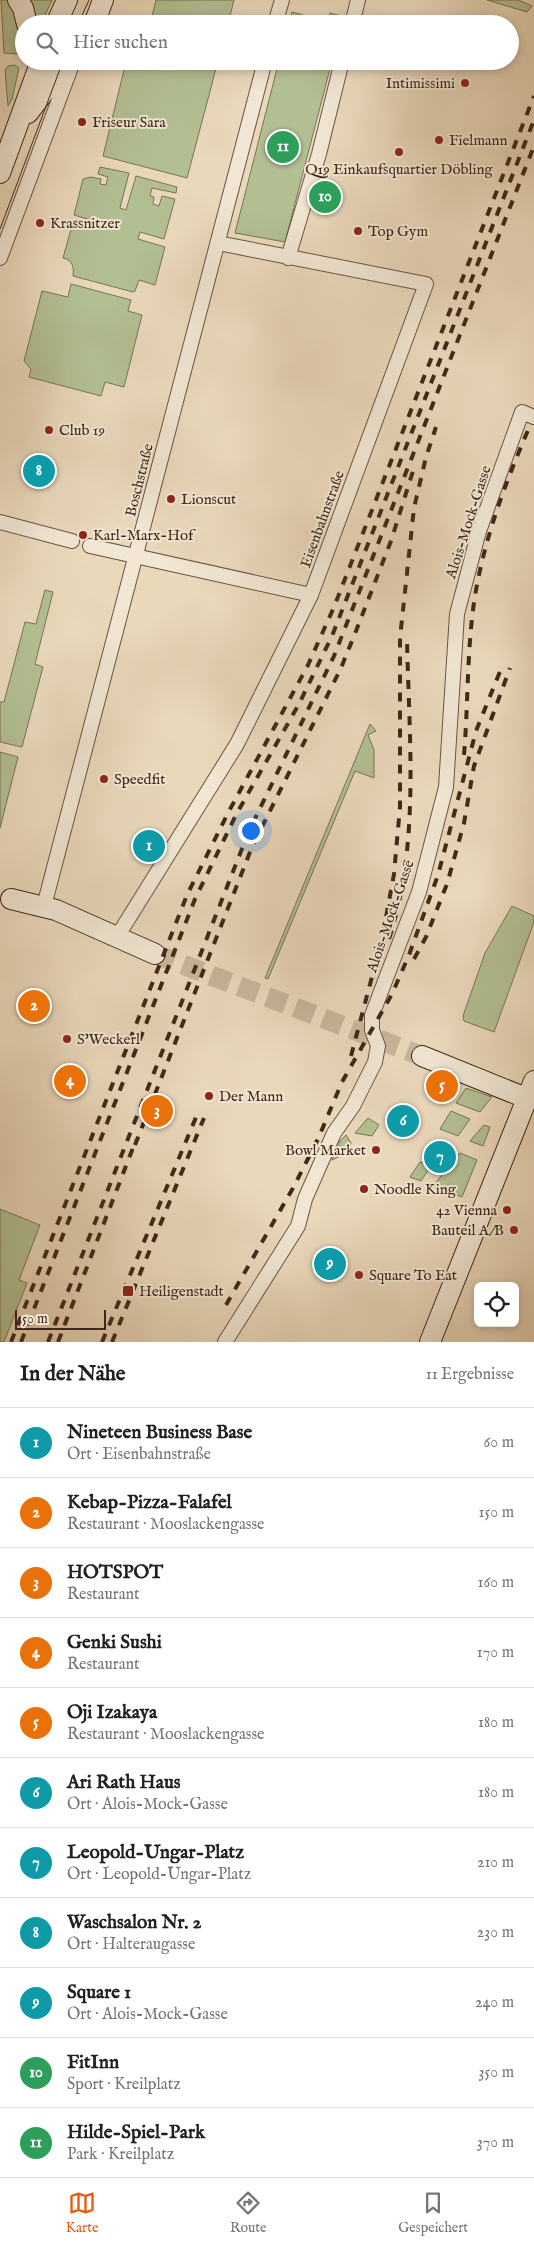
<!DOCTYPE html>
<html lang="de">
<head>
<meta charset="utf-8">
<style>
  :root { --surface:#fff; --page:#f6f6f6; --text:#202124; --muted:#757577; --line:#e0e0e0; --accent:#ea580c }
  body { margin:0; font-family:"IM FELL English",serif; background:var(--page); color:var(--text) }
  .controls { position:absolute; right:15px; bottom:15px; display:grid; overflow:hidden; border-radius:8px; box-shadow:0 2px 8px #0003 }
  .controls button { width:45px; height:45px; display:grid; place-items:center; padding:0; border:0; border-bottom:1px solid var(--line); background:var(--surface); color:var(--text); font:25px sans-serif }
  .scale { position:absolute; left:15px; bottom:12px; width:91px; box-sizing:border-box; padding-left:5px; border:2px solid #402819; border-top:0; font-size:14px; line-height:18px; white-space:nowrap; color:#402819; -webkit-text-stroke:4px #f1e6d3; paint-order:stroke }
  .you { position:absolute; left:250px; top:830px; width:18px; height:18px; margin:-12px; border:4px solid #fff; border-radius:50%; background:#1a73e8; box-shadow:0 0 0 8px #1a73e833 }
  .badge { display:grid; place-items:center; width:32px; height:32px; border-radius:50%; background:var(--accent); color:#fff; font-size:16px; font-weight:700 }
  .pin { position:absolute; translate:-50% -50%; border:2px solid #fff; box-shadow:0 1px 5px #0006 }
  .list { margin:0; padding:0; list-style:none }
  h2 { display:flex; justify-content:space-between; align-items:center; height:65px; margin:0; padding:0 20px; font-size:21px }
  h2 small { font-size:16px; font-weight:400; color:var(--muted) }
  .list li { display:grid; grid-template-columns:32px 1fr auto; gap:15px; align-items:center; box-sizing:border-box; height:70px; padding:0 20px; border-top:1px solid var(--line) }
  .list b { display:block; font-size:19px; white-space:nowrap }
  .list p { margin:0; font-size:16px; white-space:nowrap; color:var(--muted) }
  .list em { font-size:16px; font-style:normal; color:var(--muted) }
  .icon { flex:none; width:28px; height:28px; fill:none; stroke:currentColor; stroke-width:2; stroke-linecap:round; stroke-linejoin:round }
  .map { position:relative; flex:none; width:534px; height:1342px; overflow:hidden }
  .search { position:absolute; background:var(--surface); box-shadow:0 2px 8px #0003; left:15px; right:15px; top:15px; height:55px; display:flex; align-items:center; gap:12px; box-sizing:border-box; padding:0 18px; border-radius:28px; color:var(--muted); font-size:19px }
  .sheet { height:835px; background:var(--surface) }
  nav { display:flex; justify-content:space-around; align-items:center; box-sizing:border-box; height:70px; border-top:1px solid var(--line); background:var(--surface); font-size:14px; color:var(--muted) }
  nav a { display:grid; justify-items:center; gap:2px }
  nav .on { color:var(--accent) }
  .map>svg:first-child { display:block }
  .green { fill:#b2bf93; stroke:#797456 }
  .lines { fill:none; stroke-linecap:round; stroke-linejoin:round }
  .secondary-tunnel { stroke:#c8b59b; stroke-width:20; stroke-dasharray:20 10; stroke-linecap:butt }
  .street-casing { stroke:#6a5442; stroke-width:16 }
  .secondary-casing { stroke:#402819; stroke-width:22 }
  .street { stroke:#f1e6d3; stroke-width:14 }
  .secondary { stroke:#f1e6d3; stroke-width:20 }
  .tram { stroke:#402819; stroke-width:1 }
  .rail { stroke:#402819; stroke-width:4; stroke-dasharray:9 9; stroke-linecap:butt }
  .poi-dot { fill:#8f2418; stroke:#f1e6d3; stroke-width:2 }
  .labels { text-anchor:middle; stroke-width:4; stroke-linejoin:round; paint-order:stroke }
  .poi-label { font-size:15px; fill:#402819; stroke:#f1e6d3; text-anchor:start }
  .street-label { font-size:15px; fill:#402819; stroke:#f1e6d3 }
</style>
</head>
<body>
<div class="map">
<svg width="534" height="1342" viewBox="0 0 534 1342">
  <rect width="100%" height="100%" fill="#ead8bb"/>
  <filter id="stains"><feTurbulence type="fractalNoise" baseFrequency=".004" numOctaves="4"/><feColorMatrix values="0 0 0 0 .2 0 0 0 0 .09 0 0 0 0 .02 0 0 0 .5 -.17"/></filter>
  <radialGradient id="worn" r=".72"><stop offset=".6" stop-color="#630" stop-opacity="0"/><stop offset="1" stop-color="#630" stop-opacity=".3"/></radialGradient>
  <g class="green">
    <polygon points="1,0 13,0 19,16 23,37 18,38 18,54 4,53"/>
    <polygon points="28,0 52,0 41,24 35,24"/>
    <polygon points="156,0 234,0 228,24 150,24"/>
    <polygon points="487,0 518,0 532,6 527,12"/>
    <polygon points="292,12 328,22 330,13 341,16 340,21 343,22 342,24 289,24"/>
    <polygon points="140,61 218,61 187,178 103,156 125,66 138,70"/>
    <polygon points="279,61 332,61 285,242 235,233"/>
    <polygon points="15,65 19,68 12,99 8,106 5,70 8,66"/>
    <path d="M100 167 129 173 120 208 126 210 136 176 177 187 176 193 152 188 150 196 154 197 153 204 159 206 162 196 175 199 164 239 140 232 138 239 165 247 155 285 139 280 135 291 133 292 73 276C74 267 73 260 63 258L73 222 96 228 97 222 74 215 83 179 91 177 101 179 100 184 106 185 108 177 98 174Z"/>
    <polygon points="71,284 131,300 128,311 142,315 124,387 105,382 101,396 29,377 31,369 24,361 42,291 68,297"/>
    <polygon points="45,590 53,592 35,664 43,667 22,747 0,742 0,702 4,702 25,622 36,624"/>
    <polygon points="370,724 376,731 368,735 374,750 374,778 355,771 268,979 265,978"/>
    <polygon points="0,752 18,757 0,828"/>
    <polygon points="512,906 534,916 534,922 494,1032 464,1021 463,1016 485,953"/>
    <polygon points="466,1088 492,1097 480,1112 456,1103"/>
    <polygon points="451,1111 470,1119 458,1136 440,1129"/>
    <polygon points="368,1118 379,1125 372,1136 355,1133"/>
    <polygon points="484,1125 490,1127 483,1146 470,1141"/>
    <polygon points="346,1135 351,1143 349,1152 332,1160 340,1141"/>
    <polygon points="432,1143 445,1148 437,1158 426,1153"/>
    <polygon points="460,1153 477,1160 462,1197 433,1186"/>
    <polygon points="420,1162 431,1166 421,1181 410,1177"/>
    <polygon points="0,1209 40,1225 19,1280 27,1283 4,1342 0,1342"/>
  </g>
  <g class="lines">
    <polyline class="secondary-tunnel" points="155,954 422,1056"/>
    <defs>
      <g id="street">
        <polyline points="275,24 282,0"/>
        <polyline points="352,24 358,0"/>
        <polyline points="0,258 73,62"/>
        <polyline points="288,258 319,154 342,61"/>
        <polyline points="0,522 72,541"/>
        <polyline points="90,546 311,595"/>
        <polyline points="44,906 265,61"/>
        <polyline points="117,937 237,744 311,595 426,284 218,243"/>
        <polyline points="225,1342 298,1226 305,1199 334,1133 353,1106 375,1062 378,1046 372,1030 372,1015 419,892 446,787 457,614 479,531 522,412 534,417"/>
      </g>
      <g id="secondary">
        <polyline points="18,0 23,8 27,24"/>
        <polyline points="56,24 67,0"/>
        <polyline points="94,24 103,0"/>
        <polyline points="28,113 68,61"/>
        <polyline points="0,173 41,61"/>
        <polyline points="11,899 56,910 155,954"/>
        <polyline points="422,1056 526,1098"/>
        <polyline points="430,1342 534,1081"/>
      </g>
    </defs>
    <use href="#street" class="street-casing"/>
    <use href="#secondary" class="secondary-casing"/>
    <use href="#street" class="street"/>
    <use href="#secondary" class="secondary"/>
    <g class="tram">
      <polyline points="78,24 89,0"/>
      <polyline points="0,229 63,61"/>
    </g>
    <g class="rail">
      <path d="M464 755C468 707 467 657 473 610 481 547 504 486 529 428"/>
      <path d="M389 939C420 844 409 739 407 639"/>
      <polyline points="414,959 426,937 447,884 464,823 474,766 510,668"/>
      <polyline points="351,1056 382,939 394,874 400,807 400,638 414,508 426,457 436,427"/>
      <polyline points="135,1145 252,847 341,668 356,631 391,541 413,471"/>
      <polyline points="226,1305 293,1188 318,1139 342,1082 392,994 409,955 438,875 476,731 501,669"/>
      <polyline points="11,1342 187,895 228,813 308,665 334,607 534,96"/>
      <polyline points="21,1342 195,899 237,813 299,704 332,636 534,120"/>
      <polyline points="48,1342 249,831 334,656 534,146"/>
      <polyline points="58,1342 136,1140"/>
      <polyline points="102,1342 197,1115"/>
      <polyline points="112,1342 204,1118"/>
    </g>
  </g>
  <g class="poi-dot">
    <circle cx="465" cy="83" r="5"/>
    <circle cx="82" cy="122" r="5"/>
    <circle cx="439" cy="140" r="5"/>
    <circle cx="399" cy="152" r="5"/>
    <circle cx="40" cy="223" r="5"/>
    <circle cx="358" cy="231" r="5"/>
    <circle cx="49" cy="430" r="5"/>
    <circle cx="171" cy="499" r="5"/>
    <circle cx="83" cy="535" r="5"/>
    <circle cx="104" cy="779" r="5"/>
    <circle cx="67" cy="1039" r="5"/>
    <circle cx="209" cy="1096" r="5"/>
    <circle cx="376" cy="1150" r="5"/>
    <circle cx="364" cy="1189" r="5"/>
    <circle cx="507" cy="1210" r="5"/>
    <circle cx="514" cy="1230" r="5"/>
    <circle cx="359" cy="1275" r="5"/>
    <rect x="122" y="1285" width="12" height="12" rx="2.5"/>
  </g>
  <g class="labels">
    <g class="poi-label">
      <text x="455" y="88" text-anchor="end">Intimissimi</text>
      <text x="92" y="127">Friseur Sara</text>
      <text x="449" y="145">Fielmann</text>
      <text x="399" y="174" text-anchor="middle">Q19 Einkaufsquartier Döbling</text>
      <text x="50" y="228">Krassnitzer</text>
      <text x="368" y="236">Top Gym</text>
      <text x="59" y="435">Club 19</text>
      <text x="181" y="504">Lionscut</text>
      <text x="93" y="540">Karl-Marx-Hof</text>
      <text x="114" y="784">Speedfit</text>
      <text x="77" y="1044">S'Weckerl</text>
      <text x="219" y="1101">Der Mann</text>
      <text x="366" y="1155" text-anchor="end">Bowl Market</text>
      <text x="374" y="1194">Noodle King</text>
      <text x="497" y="1215" text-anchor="end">42 Vienna</text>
      <text x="504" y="1235" text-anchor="end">Bauteil A/B</text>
      <text x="369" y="1280">Square To Eat</text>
      <text x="139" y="1296">Heiligenstadt</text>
    </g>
    <g class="street-label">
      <text transform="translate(139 480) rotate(-76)" y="5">Boschstraße</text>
      <text transform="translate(322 519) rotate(-70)" y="5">Eisenbahnstraße</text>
      <text transform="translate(468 522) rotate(-72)" y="5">Alois-Mock-Gasse</text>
      <text transform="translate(390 916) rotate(-71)" y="5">Alois-Mock-Gasse</text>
    </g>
  </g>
  <rect width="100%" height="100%" filter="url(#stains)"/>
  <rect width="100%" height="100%" fill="url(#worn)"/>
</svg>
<div class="controls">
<button><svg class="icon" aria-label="locate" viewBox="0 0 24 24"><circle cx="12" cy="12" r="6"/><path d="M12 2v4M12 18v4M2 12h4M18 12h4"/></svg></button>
</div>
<div class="scale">50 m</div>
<div class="you"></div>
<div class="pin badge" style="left:149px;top:846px;background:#0f9aa8">1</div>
<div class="pin badge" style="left:34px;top:1006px;background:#e8710a">2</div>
<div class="pin badge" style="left:157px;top:1111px;background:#e8710a">3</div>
<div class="pin badge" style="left:70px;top:1081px;background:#e8710a">4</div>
<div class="pin badge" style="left:442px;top:1086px;background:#e8710a">5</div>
<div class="pin badge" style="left:403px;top:1121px;background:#0f9aa8">6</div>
<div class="pin badge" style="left:440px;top:1157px;background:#0f9aa8">7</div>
<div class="pin badge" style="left:39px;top:471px;background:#0f9aa8">8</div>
<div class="pin badge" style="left:330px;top:1264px;background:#0f9aa8">9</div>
<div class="pin badge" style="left:325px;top:197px;background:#2e9e5b">10</div>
<div class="pin badge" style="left:283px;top:147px;background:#2e9e5b">11</div>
<div class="search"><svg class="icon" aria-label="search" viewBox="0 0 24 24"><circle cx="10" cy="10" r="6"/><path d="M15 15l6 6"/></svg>Hier suchen</div>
</div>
<section class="sheet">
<h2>In der Nähe<small>11 Ergebnisse</small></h2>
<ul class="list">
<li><span class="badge" style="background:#0f9aa8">1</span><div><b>Nineteen Business Base</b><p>Ort · Eisenbahnstraße</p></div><em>60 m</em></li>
<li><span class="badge" style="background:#e8710a">2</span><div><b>Kebap-Pizza-Falafel</b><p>Restaurant · Mooslackengasse</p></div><em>150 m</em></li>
<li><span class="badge" style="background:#e8710a">3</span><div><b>HOTSPOT</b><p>Restaurant</p></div><em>160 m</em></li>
<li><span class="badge" style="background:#e8710a">4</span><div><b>Genki Sushi</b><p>Restaurant</p></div><em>170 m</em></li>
<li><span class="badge" style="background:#e8710a">5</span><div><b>Oji Izakaya</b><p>Restaurant · Mooslackengasse</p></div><em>180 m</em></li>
<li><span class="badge" style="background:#0f9aa8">6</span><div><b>Ari Rath Haus</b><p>Ort · Alois-Mock-Gasse</p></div><em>180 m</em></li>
<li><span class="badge" style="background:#0f9aa8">7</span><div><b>Leopold-Ungar-Platz</b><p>Ort · Leopold-Ungar-Platz</p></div><em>210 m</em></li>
<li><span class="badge" style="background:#0f9aa8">8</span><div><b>Waschsalon Nr. 2</b><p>Ort · Halteraugasse</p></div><em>230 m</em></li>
<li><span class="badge" style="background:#0f9aa8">9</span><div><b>Square 1</b><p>Ort · Alois-Mock-Gasse</p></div><em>240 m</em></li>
<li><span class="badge" style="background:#2e9e5b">10</span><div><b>FitInn</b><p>Sport · Kreilplatz</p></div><em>350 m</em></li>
<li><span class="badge" style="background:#2e9e5b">11</span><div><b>Hilde-Spiel-Park</b><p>Park · Kreilplatz</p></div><em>370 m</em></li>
</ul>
</section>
<nav>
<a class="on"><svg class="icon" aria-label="map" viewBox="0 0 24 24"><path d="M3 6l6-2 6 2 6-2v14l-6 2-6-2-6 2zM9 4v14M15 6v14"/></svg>Karte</a>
<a><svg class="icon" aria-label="directions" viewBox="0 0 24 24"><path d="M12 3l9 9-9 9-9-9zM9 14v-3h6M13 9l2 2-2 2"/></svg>Route</a>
<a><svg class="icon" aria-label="saved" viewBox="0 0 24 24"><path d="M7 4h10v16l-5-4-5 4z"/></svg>Gespeichert</a>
</nav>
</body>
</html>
